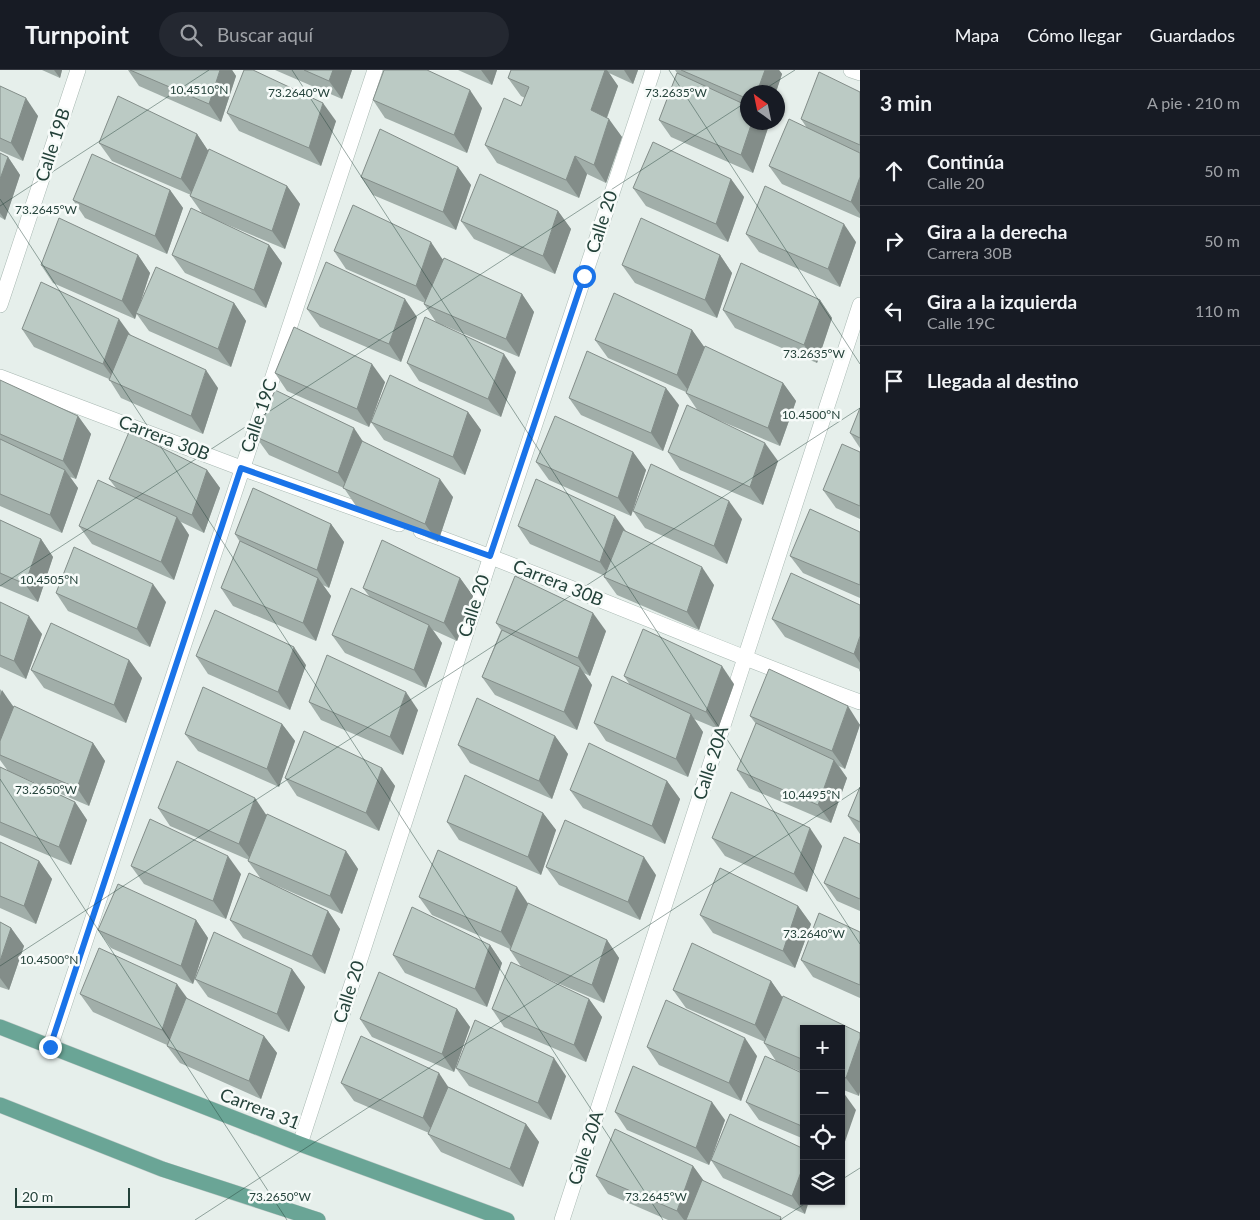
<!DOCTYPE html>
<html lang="es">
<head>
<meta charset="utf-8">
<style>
  :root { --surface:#171b24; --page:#242831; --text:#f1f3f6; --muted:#9ea1a6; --line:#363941 }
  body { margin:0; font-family:Lato,sans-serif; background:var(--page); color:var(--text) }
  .controls { position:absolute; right:15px; bottom:15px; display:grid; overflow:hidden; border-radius:0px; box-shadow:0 1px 4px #0004 }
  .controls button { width:45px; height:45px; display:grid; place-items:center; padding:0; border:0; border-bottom:1px solid var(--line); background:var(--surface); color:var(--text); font:25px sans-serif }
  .compass { position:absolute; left:740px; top:15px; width:45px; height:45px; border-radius:50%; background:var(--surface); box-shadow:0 1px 4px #0004; rotate:327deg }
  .scale { position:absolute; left:15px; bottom:12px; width:115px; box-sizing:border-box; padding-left:5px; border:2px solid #24423a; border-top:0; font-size:14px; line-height:18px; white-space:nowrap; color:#24423a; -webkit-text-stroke:4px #f7fbf9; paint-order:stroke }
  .stop { position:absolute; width:15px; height:15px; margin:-11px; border:4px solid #1a73e8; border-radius:50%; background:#fff }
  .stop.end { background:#1a73e8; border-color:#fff; box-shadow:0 1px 5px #0008 }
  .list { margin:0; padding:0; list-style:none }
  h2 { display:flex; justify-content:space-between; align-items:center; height:65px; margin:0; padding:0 20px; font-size:21px }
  h2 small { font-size:16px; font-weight:400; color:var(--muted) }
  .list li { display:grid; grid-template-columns:32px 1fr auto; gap:15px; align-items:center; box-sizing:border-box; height:70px; padding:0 20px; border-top:1px solid var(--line) }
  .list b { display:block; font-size:19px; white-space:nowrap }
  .list p { margin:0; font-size:16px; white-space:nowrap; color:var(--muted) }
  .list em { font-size:16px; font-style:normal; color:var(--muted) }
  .icon { flex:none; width:28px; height:28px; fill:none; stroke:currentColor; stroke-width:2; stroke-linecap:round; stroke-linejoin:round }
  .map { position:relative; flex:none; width:860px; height:1150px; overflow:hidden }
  header { display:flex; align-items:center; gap:30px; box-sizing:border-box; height:70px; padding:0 25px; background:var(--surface); border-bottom:1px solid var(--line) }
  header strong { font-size:24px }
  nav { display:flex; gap:28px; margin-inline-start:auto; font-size:18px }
  .search { width:350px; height:45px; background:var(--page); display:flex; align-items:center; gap:12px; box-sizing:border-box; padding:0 18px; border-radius:28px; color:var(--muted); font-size:19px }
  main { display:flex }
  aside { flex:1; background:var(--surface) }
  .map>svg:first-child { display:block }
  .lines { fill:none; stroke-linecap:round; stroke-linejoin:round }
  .minor-casing { stroke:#a8b8b2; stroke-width:16 }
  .major-casing { stroke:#c2cac8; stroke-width:16 }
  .minor { stroke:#fff; stroke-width:15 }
  .major { stroke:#6aa596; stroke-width:15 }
  .wall { fill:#a1aea9 }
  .shaded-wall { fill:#838d89 }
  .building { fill:#bbcac4; stroke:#838d89 }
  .route { stroke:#1a73e8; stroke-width:6 }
  .ticks { fill:none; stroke:#24423a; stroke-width:1; stroke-opacity:0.45 }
  .labels { text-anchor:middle; stroke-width:5; stroke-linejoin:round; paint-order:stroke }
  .street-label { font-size:18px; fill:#24423a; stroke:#f7fbf9 }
  .ticks-label { font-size:12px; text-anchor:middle; fill:#24423a; stroke:#f7fbf9; stroke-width:5; stroke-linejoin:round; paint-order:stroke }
</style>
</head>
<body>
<header>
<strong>Turnpoint</strong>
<div class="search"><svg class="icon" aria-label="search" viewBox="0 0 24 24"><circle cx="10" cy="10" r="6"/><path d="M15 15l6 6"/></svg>Buscar aquí</div>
<nav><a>Mapa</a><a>Cómo llegar</a><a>Guardados</a></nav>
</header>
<main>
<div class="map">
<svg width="860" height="1150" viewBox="0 0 860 1150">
  <rect width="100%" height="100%" fill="#e6efeb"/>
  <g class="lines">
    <defs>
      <g id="minor">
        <polyline points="851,0 860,3"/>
        <polyline points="0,235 78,0"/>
        <polyline points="0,307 241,398 399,454"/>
        <path d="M421 461C569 514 713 578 860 632"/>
        <polyline points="50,977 375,0"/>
        <polyline points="300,1074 491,486 653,0"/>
        <polyline points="562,1150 860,235"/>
      </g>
      <g id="major">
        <polyline points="0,957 300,1074 507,1150"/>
        <polyline points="0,1035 162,1099 318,1150"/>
      </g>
    </defs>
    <use href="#minor" class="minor-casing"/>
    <use href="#major" class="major-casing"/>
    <use href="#minor" class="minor"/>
    <use href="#major" class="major"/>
  </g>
  <g class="wall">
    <polygon points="42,0 62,0 60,8"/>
    <polygon points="128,0 232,0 236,6 221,52 139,16"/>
    <polygon points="275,0 352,0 342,29"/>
    <polygon points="458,0 497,0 492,15"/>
    <polygon points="511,0 638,0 633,14 609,3 618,16 607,48 622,67 606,113 587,104 579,128 497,93 485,75 521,36 525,28 521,26 508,8"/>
    <polygon points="675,0 779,0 782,4 776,22 748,22 748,52 768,58 753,103 671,67 659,50 677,3"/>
    <polygon points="0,16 38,46 23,91 0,81"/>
    <polygon points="860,22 860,148 782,114 769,96 807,58 801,49"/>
    <polygon points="373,30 482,38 467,83 385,48"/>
    <polygon points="227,43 336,51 321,96 239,61"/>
    <polygon points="197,64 208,81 287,116 300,134 285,179 216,150 269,175 282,193 266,238 185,203 172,185 202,143 190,126 191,125 112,91 99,73"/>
    <polygon points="0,83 8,87 20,105 5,150 0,147"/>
    <polygon points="458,97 471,115 456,160 373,125 361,107"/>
    <polygon points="731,109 744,127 728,172 646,136 633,118"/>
    <polygon points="170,120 183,138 167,184 85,148 73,130"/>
    <polygon points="558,141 571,159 555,204 474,169 461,151"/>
    <polygon points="746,164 856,172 840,217 759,182"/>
    <polygon points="334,181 443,189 522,224 534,242 519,287 443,255 516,302 501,347 419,311 407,293 436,252 424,234 425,233 346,199"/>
    <polygon points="138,185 150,203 137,243 234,233 246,251 231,297 149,261 136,243 135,249 53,213 41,195"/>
    <polygon points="720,185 732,203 717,248 635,213 622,195"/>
    <polygon points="820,230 832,248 817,293 735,258 723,240"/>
    <polygon points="307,239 417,247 401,292 320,257"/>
    <polygon points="22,259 130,265 218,318 203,364 121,328 109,309 34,277"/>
    <polygon points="692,260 704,277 783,313 796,331 780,376 704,344 778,391 763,435 680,400 668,382 698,341 686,323 686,322 608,288 595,270"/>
    <polygon points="275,303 385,312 371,351 468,342 481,360 465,405 384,370 371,352 369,357 287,321"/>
    <polygon points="0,311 78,346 91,364 76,409 70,407 78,418 62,463 0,436"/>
    <polygon points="569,328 679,335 663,381 581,345"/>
    <polygon points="860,338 860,378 850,363"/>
    <polygon points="256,367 364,372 453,427 438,472 356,436 344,418 269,385"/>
    <polygon points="633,382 646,400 631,446 549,410 536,392"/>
    <polygon points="860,382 860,449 836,438 823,420"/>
    <polygon points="207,400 220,418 204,463 181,452 189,465 174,510 92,474 79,456 116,418 109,409"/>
    <polygon points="633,441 742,449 727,494 645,458"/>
    <polygon points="0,450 41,469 53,487 38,532 0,516"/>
    <polygon points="331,454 344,472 329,518 323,515 331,526 316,571 233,536 221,518 240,472 235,464"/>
    <polygon points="518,456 626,461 714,515 699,560 617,525 604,507 605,506 530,474"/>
    <polygon points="860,462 860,528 803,503 790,486"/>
    <polygon points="460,508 473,526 457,571 433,560 442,573 426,618 345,583 332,565 369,526 363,518"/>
    <polygon points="56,523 166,532 150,577 68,541"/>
    <polygon points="0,532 42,564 26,609 0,597"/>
    <polygon points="860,535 860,602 859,600 859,599 785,567 772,549"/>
    <polygon points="496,553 606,561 590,606 584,603 592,615 577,660 495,625 482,607 501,560"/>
    <polygon points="196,586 306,595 290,640 208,604"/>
    <polygon points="129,590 142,608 126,653 44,618 31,600"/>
    <polygon points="624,606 734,614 718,659 694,649 703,662 688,707 606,671 594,653 630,615"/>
    <polygon points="0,619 14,637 93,673 105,691 89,736 17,705 75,732 87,750 71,795 0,765 0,697 8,701 0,690"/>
    <polygon points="309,632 418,640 403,685 321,650"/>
    <polygon points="750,646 860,654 845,699 839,696 847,708 831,753 749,718 737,700 756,654"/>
    <polygon points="282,654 295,671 279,717 198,681 185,664"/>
    <polygon points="555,666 568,684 552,729 470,693 458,675"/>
    <polygon points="382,698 395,716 379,761 297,726 285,708"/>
    <polygon points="667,711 680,729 665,774 583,738 570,720"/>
    <polygon points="860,717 860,764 848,746"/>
    <polygon points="158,738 267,745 346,781 358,799 342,844 268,812 328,841 340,859 325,904 243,868 230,850 261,809 248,791 249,790 170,756"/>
    <polygon points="543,743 556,760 541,805 459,770 447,752"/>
    <polygon points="712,768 822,776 807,822 725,786"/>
    <polygon points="0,772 39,791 52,809 36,854 0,838"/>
    <polygon points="860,774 860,841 837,831 824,813"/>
    <polygon points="131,796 241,804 226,849 144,814"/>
    <polygon points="546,797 656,805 640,850 559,815"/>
    <polygon points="419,827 528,834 607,870 619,888 604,933 522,898 510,880 510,879 432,845"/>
    <polygon points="798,836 811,854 795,898 713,863 700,845"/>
    <polygon points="196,850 208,868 193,914 111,878 98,860"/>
    <polygon points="0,852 11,858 24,876 9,920 0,917"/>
    <polygon points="860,862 860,928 813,907 801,890"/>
    <polygon points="490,875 502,893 487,937 405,903 393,885"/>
    <polygon points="292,899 305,917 289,962 208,927 195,909"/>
    <polygon points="771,911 782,927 860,963 859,1026 841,1019 841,959 804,959 804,1003 785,995 804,1004 804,1069 759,1050 746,1032 776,991 764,973 765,972 686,938 673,920"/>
    <polygon points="80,924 187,929 264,966 277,983 261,1029 180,993 167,976 167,975 93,942"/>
    <polygon points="589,929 602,947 586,992 504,957 492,939"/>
    <polygon points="457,939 470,957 454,1002 372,967 360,949"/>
    <polygon points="647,977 757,986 741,1031 659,995"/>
    <polygon points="456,998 566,1006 551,1050 469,1016"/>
    <polygon points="341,1013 449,1017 526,1054 539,1072 523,1117 441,1082 428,1064 429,1063 354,1031"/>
    <polygon points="615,1042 725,1050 711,1090 804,1079 805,1144 723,1108 711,1090 709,1095 627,1060"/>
    <polygon points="693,1096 704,1111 783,1150 668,1150 608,1124 596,1106"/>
  </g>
  <g class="shaded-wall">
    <polygon points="54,0 62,0 60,8"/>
    <polygon points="220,0 232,0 236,6 221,52 209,34"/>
    <polygon points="333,0 352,0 342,29 329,11"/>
    <polygon points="481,0 497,0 492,15"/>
    <polygon points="605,0 607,0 618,16 603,58 591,40"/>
    <polygon points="624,0 638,0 633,14"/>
    <polygon points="765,0 779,0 782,4 776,22 757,22"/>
    <polygon points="470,20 482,38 467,83 454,65"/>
    <polygon points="26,28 38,46 23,91 11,73"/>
    <polygon points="323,33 336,51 321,96 309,78"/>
    <polygon points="609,49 622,67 606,113 594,95"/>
    <polygon points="752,52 764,52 768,58 753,103 741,85"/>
    <polygon points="197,64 209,82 194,126 181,109"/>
    <polygon points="575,86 587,104 579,128 566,110"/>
    <polygon points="8,87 20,105 5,150 0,143 0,109"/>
    <polygon points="458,97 471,115 456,160 443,142"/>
    <polygon points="860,107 860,144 851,132"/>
    <polygon points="731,109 744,127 728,172 716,154"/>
    <polygon points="287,116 300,134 285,179 272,161"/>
    <polygon points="170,120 183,138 167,184 155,166"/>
    <polygon points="558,141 571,159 555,204 543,186"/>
    <polygon points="844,154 856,172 840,217 828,199"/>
    <polygon points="431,172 443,190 428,234 416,216"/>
    <polygon points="269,175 282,193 266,238 254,220"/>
    <polygon points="138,185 150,203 135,249 122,231"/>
    <polygon points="720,185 732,203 717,248 705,230"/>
    <polygon points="522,224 534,242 519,287 506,269"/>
    <polygon points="405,229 417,247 401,292 389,274"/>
    <polygon points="820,230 832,248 817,293 804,275"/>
    <polygon points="234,233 246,251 231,297 218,279"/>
    <polygon points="119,249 132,267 116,312 103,294"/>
    <polygon points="692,260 705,278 690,323 677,305"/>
    <polygon points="504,284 516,302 501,347 488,329"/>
    <polygon points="372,294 385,312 369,357 357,339"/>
    <polygon points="206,300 218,318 203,364 191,346"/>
    <polygon points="783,313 796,331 780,376 768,358"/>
    <polygon points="666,318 679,335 663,381 651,363"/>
    <polygon points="468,342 481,360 465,405 453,387"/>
    <polygon points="78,346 91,364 76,409 63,391"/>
    <polygon points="354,358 366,376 350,421 338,403"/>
    <polygon points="765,373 778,391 763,435 750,417"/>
    <polygon points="633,382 646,400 631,446 618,428"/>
    <polygon points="65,400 78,418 62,463 50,445"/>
    <polygon points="207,400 220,418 204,463 192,445"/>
    <polygon points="440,409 453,427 438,472 425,454"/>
    <polygon points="729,431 742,449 727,494 714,476"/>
    <polygon points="615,446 628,464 612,510 600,492"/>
    <polygon points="177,447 189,465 174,510 161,492"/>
    <polygon points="331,454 344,472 329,518 317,500"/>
    <polygon points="41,469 53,487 38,532 25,514"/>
    <polygon points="702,497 714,515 699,560 687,542"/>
    <polygon points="318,508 331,526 316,571 303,553"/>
    <polygon points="460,508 473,526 457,571 444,553"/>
    <polygon points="153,514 166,532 150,577 137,559"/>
    <polygon points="593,543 606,561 590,606 578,588"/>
    <polygon points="29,546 42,564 26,609 14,591"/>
    <polygon points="429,555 442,573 426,618 414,600"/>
    <polygon points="860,566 860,593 854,584"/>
    <polygon points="294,577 306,595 290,640 278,622"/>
    <polygon points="129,590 142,608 126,653 114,635"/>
    <polygon points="722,596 734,614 718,659 706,642"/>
    <polygon points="580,597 592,615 577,660 564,642"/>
    <polygon points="2,620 14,638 0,680 0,626"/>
    <polygon points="406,622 418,640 403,685 390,667"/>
    <polygon points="848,636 860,655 845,699 832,681"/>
    <polygon points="691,644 703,662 688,707 676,689"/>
    <polygon points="282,654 295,671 279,717 267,699"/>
    <polygon points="555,666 568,684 552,729 539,711"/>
    <polygon points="93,673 105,691 89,736 77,718"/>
    <polygon points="834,690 847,708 831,753 818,735"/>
    <polygon points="382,698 395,716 379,761 366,743"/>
    <polygon points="667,711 680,729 665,774 652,756"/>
    <polygon points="255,728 267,746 252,791 239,774"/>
    <polygon points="75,732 87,750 71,795 59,777"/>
    <polygon points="543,743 556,760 541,805 528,787"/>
    <polygon points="810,758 822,776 807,822 794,804"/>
    <polygon points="346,781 358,799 342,844 330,826"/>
    <polygon points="228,786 241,804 226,849 213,831"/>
    <polygon points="644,787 656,805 640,850 628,832"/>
    <polygon points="39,791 52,809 36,854 24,836"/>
    <polygon points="517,817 529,835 513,880 501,862"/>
    <polygon points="798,836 811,854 795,898 783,881"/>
    <polygon points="328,841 340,859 325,904 312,886"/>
    <polygon points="196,850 208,868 193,914 181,896"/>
    <polygon points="11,858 24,876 9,920 0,908 0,891"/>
    <polygon points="607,870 619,888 604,933 592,915"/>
    <polygon points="490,875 502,893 487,937 475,919"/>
    <polygon points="292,899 305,917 289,962 277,944"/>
    <polygon points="771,911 783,928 768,973 755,955"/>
    <polygon points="177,914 190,932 175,978 162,960"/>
    <polygon points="589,929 602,947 586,992 574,975"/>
    <polygon points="457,939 470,957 454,1002 442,984"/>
    <polygon points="264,966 277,983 261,1029 249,1011"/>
    <polygon points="745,968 757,986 741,1031 729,1013"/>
    <polygon points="860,968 860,1022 859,1026 846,1008"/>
    <polygon points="554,988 566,1006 551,1050 538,1033"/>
    <polygon points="439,1003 451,1021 436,1066 423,1048"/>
    <polygon points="843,1022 856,1040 841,1083 841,1028"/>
    <polygon points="712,1032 725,1050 709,1095 696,1078"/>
    <polygon points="526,1054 539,1072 523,1117 510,1099"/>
    <polygon points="804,1094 804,1131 809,1131 805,1144 792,1126"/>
    <polygon points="693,1096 706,1114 693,1150 684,1150 677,1141"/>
  </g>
  <g class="building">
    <polygon points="130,0 220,0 209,34"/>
    <polygon points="244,0 253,0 323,33 309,78 227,43"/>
    <polygon points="304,0 333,0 329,11"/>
    <polygon points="384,0 427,0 470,20 454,65 373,30"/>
    <polygon points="511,0 605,0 591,40 609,49 594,95 575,86 566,110 485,75 504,28 521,36 529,17 508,8"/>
    <polygon points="681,0 765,0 757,22 748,22 748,29"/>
    <polygon points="819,2 860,22 860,75 801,49"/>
    <polygon points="677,3 748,36 748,52 752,52 741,85 659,50"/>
    <polygon points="0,16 26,28 11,73 0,68"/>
    <polygon points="118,26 197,64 181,109 99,73"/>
    <polygon points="789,49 860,83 860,107 851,132 769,96"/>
    <polygon points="380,59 458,97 443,142 361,107"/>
    <polygon points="653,72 731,109 716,154 633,118"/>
    <polygon points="209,79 287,116 272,161 190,126"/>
    <polygon points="0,83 8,87 0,109"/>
    <polygon points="92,84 170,120 155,166 73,130"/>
    <polygon points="480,104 558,141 543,186 461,151"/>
    <polygon points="765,116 844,154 828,199 746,164"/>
    <polygon points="353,135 431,172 416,216 334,181"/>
    <polygon points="191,138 269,175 254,220 172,185"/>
    <polygon points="59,148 138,185 122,231 41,195"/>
    <polygon points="641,148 720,185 705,230 622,195"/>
    <polygon points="444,188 522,224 506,269 424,234"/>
    <polygon points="326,192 405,229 389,274 307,239"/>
    <polygon points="741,193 820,230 804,275 723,240"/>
    <polygon points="156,197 234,233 218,279 136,243"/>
    <polygon points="41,212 119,249 103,294 22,259"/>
    <polygon points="614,223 692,260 677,305 595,270"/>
    <polygon points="425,247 504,284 488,329 407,293"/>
    <polygon points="294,257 372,294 357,339 275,303"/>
    <polygon points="128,264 206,300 191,346 109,310"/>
    <polygon points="705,276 783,313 768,358 686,323"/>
    <polygon points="587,281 666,318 651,363 569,328"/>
    <polygon points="390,305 468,342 453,387 371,352"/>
    <polygon points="0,310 78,346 63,391 0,364"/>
    <polygon points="275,320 354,358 338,403 256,367"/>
    <polygon points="687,335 765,373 750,417 668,382"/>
    <polygon points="860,338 860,368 850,363"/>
    <polygon points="555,346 633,382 618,428 536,392"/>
    <polygon points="129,362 207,400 192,445 109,409"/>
    <polygon points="0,369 65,400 50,445 0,424"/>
    <polygon points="362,371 440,409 425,454 343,418"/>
    <polygon points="842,374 860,382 860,436 823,420"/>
    <polygon points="651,394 729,431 714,476 633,441"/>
    <polygon points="536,409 615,446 600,492 518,456"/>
    <polygon points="98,410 177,447 161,492 79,456"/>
    <polygon points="253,418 331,454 317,500 235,464"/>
    <polygon points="810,439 860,462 860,515 790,486"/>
    <polygon points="0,450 41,469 25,514 0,503"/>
    <polygon points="623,460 702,497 687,542 604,507"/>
    <polygon points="382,470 460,508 444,553 363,518"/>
    <polygon points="240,471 318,508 303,553 221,518"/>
    <polygon points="74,477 153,514 137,559 56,523"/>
    <polygon points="791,503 860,535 860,566 854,584 772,549"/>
    <polygon points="515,506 593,543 578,588 496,553"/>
    <polygon points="351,518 429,555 414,600 332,565"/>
    <polygon points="0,532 29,546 14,591 0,585"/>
    <polygon points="215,540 294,577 278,622 196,586"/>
    <polygon points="51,553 129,590 114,635 31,600"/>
    <polygon points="643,559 722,596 706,642 624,606"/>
    <polygon points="502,560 580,597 564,642 482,607"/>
    <polygon points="327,585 406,622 390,667 309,632"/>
    <polygon points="769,599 848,636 832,681 750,646"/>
    <polygon points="612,606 691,644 676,689 594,653"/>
    <polygon points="203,617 282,654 267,699 185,664"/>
    <polygon points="477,628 555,666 539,711 458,675"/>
    <polygon points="14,636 93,673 77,718 0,685 0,671"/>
    <polygon points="756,653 834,690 818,735 737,700"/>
    <polygon points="304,661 382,698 366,743 285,708"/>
    <polygon points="589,673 667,711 652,756 570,720"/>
    <polygon points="177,691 255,728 239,774 158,738"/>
    <polygon points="0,697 75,732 59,777 0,752"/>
    <polygon points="465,705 543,743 528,787 447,752"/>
    <polygon points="860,717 860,752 848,746"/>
    <polygon points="731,722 810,758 794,804 712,768"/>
    <polygon points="267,744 346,781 330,826 248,791"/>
    <polygon points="150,749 228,786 213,831 131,796"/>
    <polygon points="565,750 644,787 628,832 546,797"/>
    <polygon points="844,767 860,774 860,829 824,813"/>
    <polygon points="0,772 39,791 24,836 0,826"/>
    <polygon points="438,780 517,817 501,862 419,827"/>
    <polygon points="720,798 798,836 783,881 700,845"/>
    <polygon points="249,803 328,841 312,886 230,850"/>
    <polygon points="118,814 196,850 181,896 98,860"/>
    <polygon points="528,833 607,870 592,915 510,880"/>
    <polygon points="412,837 490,875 475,919 393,885"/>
    <polygon points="819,843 860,862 860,915 801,890"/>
    <polygon points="0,852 11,858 0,891"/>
    <polygon points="214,862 292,899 277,944 195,909"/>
    <polygon points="692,873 771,911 755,955 673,920"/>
    <polygon points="99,878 177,914 162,960 80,924"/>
    <polygon points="511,892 589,929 574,975 492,939"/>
    <polygon points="379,902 457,939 442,984 360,949"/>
    <polygon points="783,926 860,963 860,968 846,1008 841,1006 841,959 804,959 804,990 764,973"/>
    <polygon points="186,928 264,966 249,1011 167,976"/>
    <polygon points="666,930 745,968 729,1013 647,977"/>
    <polygon points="475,950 554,988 538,1033 456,998"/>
    <polygon points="361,966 439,1003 423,1048 341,1013"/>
    <polygon points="765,986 804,1004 804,1057 746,1032"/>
    <polygon points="633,996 712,1032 696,1078 615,1042"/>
    <polygon points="448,1017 526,1054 510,1099 428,1064"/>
    <polygon points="730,1044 804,1079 804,1094 792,1126 711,1090"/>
    <polygon points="615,1059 693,1096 677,1141 596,1106"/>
    <polygon points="702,1110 781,1147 780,1150 686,1150"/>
  </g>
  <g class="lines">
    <polyline class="route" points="50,977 241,398 490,486 584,206"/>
  </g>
  <path class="ticks" d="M292 0 860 874M669 0 860 294M760 22 795 0M0 129 663 1150M0 136 209 0M0 516 748 31M0 709 287 1150M0 896 860 338M841 1110 860 1098M195 1150 860 718M780 1150 809 1131"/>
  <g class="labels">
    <g class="street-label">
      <text transform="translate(53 75) rotate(-72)" y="6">Calle 19B</text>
      <text transform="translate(602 152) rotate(-72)" y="6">Calle 20</text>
      <text transform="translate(259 346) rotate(-71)" y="6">Calle 19C</text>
      <text transform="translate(164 368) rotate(21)" y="6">Carrera 30B</text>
      <text transform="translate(558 513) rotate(22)" y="6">Carrera 30B</text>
      <text transform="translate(474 536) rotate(-72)" y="6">Calle 20</text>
      <text transform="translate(711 693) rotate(-72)" y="6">Calle 20A</text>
      <text transform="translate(349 922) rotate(-72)" y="6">Calle 20</text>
      <text transform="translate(260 1039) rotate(21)" y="6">Carrera 31</text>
      <text transform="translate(586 1078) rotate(-72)" y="6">Calle 20A</text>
    </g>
  </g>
  <g class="ticks-label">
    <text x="199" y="24">10.4510°N</text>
    <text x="299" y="27">73.2640°W</text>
    <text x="676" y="27">73.2635°W</text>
    <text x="46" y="144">73.2645°W</text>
    <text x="814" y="288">73.2635°W</text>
    <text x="811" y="349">10.4500°N</text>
    <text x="49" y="514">10.4505°N</text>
    <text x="46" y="724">73.2650°W</text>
    <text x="811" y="729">10.4495°N</text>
    <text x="814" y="868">73.2640°W</text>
    <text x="49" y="894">10.4500°N</text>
    <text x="280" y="1131">73.2650°W</text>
    <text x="656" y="1131">73.2645°W</text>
  </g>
</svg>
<div class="controls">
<button>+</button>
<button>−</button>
<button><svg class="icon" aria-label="locate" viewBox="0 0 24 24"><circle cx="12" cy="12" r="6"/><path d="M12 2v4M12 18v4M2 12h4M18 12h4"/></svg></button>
<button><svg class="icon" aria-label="layers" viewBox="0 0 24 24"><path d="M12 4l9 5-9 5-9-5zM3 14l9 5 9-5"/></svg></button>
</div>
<svg class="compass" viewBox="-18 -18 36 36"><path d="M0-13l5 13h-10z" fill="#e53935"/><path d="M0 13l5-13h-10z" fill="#9ea1a6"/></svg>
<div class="scale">20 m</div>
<div class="stop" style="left:584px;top:206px"></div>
<div class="stop end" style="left:50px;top:977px"></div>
</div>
<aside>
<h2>3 min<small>A pie · 210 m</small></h2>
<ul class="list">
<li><svg class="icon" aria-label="ahead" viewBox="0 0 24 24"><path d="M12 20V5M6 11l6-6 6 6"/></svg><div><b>Continúa</b><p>Calle 20</p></div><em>50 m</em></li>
<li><svg class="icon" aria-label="right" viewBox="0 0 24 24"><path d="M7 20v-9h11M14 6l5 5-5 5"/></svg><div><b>Gira a la derecha</b><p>Carrera 30B</p></div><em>50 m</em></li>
<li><svg class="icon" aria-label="left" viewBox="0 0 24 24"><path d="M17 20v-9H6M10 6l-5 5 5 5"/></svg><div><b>Gira a la izquierda</b><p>Calle 19C</p></div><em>110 m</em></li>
<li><svg class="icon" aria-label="arrive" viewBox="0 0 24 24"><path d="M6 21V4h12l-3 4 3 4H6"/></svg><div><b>Llegada al destino</b></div></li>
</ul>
</aside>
</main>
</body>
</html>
